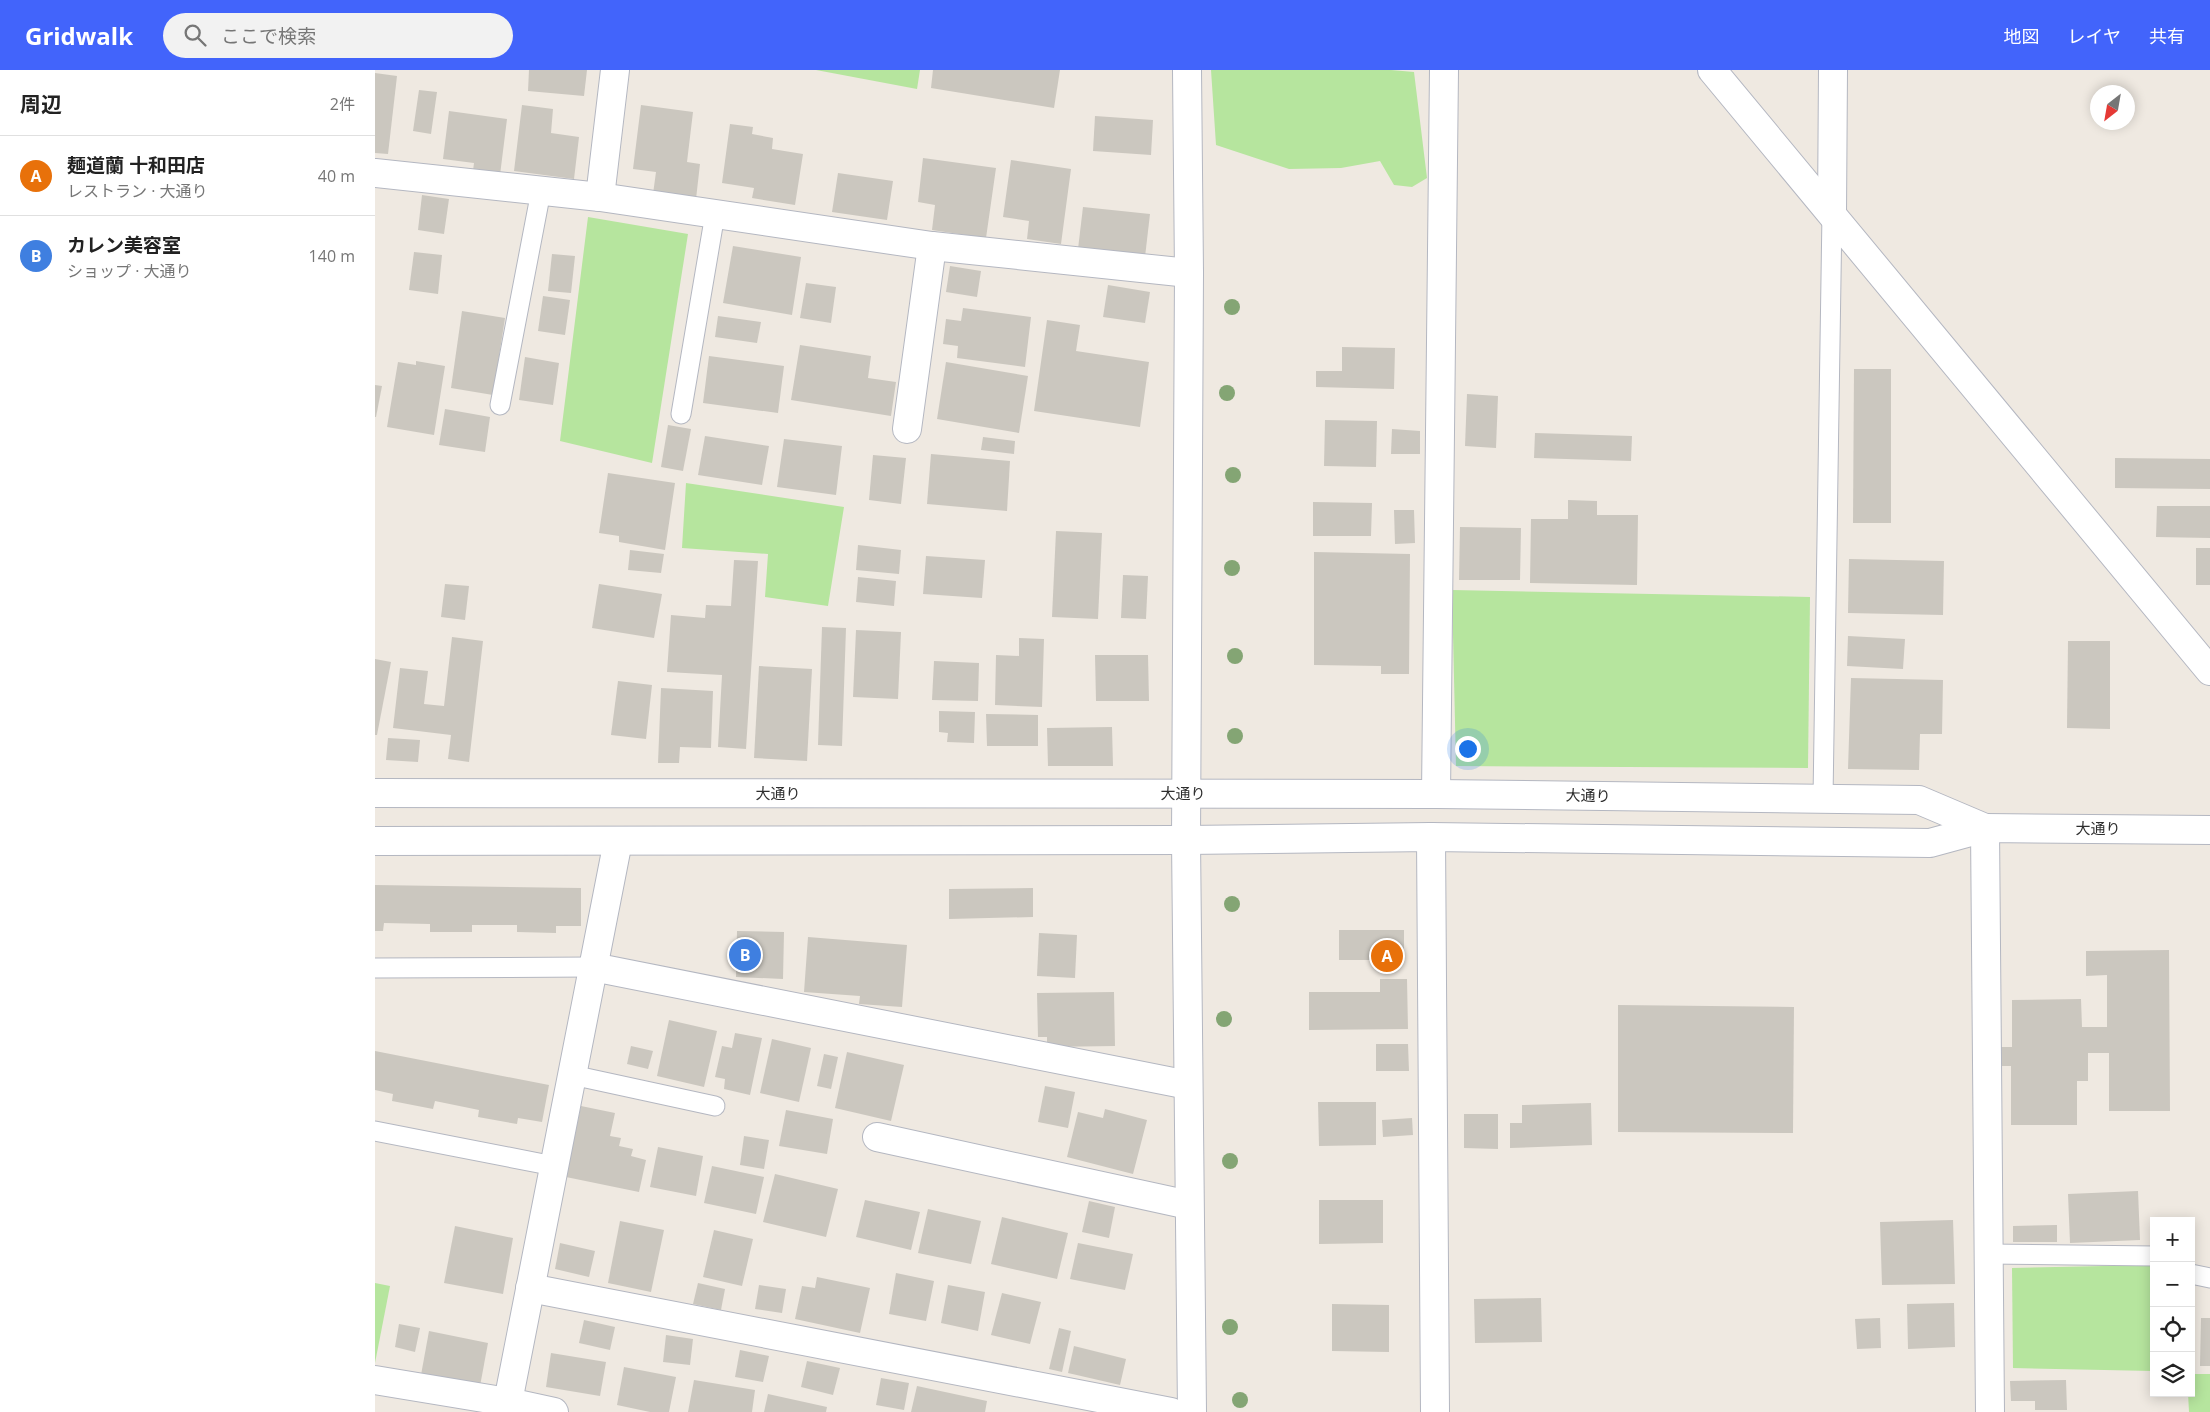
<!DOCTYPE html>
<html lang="ja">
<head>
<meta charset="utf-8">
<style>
  :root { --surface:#fff; --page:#f2f2f2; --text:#222; --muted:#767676; --line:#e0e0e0; --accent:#4264fb }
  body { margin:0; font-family:"Open Sans","Noto Sans JP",sans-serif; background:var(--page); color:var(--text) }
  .controls { position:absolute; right:15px; bottom:15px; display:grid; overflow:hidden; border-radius:0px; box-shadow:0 2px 12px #0003 }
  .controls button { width:45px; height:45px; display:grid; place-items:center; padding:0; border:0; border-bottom:1px solid var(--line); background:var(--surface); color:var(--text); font:25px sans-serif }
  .compass { position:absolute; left:1715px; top:15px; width:45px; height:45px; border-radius:50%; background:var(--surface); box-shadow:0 2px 12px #0003; rotate:211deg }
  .you { position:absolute; left:1092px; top:678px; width:18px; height:18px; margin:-12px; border:4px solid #fff; border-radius:50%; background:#1a73e8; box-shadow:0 0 0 8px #1a73e833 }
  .badge { display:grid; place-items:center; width:32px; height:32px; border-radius:50%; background:var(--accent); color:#fff; font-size:16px; font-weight:700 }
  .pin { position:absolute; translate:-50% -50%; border:2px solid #fff; box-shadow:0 1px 5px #0006 }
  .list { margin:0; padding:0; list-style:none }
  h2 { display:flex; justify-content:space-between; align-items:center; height:65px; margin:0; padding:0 20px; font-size:21px }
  h2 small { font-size:16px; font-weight:400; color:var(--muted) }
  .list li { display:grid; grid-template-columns:32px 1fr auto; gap:15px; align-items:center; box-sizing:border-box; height:80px; padding:0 20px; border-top:1px solid var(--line) }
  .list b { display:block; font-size:19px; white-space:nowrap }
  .list p { margin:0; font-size:16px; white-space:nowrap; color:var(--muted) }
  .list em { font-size:16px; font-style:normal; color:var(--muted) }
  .icon { flex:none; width:28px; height:28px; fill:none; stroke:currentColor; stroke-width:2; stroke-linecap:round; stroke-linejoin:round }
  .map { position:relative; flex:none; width:1835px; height:1342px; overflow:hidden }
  header { display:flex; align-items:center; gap:30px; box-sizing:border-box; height:70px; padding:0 25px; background:var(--accent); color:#fff }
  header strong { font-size:24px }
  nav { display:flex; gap:28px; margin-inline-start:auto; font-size:18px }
  .search { width:350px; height:45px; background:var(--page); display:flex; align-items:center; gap:12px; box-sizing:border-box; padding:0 18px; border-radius:28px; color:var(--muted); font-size:19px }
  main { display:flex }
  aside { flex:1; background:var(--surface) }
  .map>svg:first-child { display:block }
  .green { fill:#b6e59e }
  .building { fill:#cbc7bf }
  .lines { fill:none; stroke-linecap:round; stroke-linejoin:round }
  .service-casing { stroke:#b4b7c1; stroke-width:21 }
  .minor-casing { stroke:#b4b7c1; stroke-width:30 }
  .tertiary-casing { stroke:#b4b7c1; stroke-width:30 }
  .service { stroke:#fff; stroke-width:19 }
  .minor { stroke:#fff; stroke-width:28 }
  .tertiary { stroke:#fff; stroke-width:28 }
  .tree { fill:#84a574 }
  .labels { text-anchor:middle; stroke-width:4.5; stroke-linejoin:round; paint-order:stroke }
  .street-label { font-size:15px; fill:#2e2e2e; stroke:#fff }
</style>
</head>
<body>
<header>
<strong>Gridwalk</strong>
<div class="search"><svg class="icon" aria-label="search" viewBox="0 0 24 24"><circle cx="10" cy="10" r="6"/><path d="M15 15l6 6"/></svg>ここで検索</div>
<nav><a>地図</a><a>レイヤ</a><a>共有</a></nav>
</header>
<main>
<aside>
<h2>周辺<small>2件</small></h2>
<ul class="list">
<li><span class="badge" style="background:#e8710a">A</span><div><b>麺道蘭 十和田店</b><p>レストラン · 大通り</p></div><em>40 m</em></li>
<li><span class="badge" style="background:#3f7fe0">B</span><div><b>カレン美容室</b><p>ショップ · 大通り</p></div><em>140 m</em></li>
</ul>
</aside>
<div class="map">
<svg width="1835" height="1342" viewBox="0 0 1835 1342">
  <rect width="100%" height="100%" fill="#efe9e1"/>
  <g class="green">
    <polygon points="441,0 545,0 542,19"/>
    <polygon points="836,0 1016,0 1039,2 1052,108 1037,117 1019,115 1005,91 966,98 914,99 841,75"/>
    <polygon points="213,147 313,164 277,393 185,371"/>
    <polygon points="311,413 469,437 453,536 390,527 393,484 307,478"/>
    <polygon points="1077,520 1435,527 1433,698 1081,696"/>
    <polygon points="1777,1195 1777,1301 1638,1298 1637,1198"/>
    <polygon points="0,1213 15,1216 0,1293"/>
    <polygon points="1816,1304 1835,1304 1835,1342 1814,1342 1813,1323 1816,1323"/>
  </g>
  <g class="building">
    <polygon points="154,0 212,0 209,26 153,21"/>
    <polygon points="558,0 685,0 679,38 556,18"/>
    <polygon points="0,3 22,6 13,84 0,83"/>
    <polygon points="44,20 62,22 56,64 38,61"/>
    <polygon points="147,35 178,39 176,63 204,67 199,109 139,101"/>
    <polygon points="266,35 318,42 312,92 325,94 321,129 278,124 281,102 258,99"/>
    <polygon points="74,41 132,49 125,105 98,101 99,93 68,89"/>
    <polygon points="720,46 778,50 776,85 718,81"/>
    <polygon points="355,54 378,57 377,64 398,68 397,79 428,84 420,135 377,128 379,118 347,113"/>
    <polygon points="548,88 621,98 611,168 557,160 560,135 543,132"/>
    <polygon points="636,90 696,99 686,174 652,169 654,151 628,147"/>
    <polygon points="463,103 518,111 512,150 457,142"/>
    <polygon points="47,125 74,129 69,164 43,160"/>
    <polygon points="708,137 775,144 770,187 703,179"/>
    <polygon points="358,176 426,187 417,245 348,233"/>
    <polygon points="39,182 67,185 63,224 34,220"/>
    <polygon points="177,184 200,186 196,223 173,221"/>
    <polygon points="575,196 606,201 602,227 571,222"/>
    <polygon points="431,213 461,217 456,253 425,248"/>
    <polygon points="733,215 775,222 770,253 728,247"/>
    <polygon points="168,226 195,230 190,265 163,261"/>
    <polygon points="588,238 656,247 650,297 582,288 583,276 568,274 571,249 586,251"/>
    <polygon points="87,241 130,248 118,325 76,318"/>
    <polygon points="343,246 386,252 382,273 340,267"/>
    <polygon points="672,250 705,255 701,281 774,292 765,357 659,341"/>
    <polygon points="425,275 496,286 493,308 521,312 516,346 416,330"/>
    <polygon points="967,277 1020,278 1019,319 941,317 941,301 967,301"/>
    <polygon points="334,286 409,296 403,343 328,333"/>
    <polygon points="150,287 184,293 178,335 144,330"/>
    <polygon points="41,291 70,296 59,365 12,357 23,292 41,295"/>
    <polygon points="571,292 653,306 644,363 562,349"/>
    <polygon points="1479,299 1516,299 1516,453 1478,453"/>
    <polygon points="0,315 7,316 1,347 0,347"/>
    <polygon points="1092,324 1123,326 1121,378 1090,376"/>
    <polygon points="70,339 115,347 110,382 64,375"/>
    <polygon points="950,350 1002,351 1001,397 949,396"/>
    <polygon points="293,355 316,359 308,401 286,397"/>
    <polygon points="1017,359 1045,361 1045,384 1016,384"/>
    <polygon points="1160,363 1257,366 1256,391 1159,388"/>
    <polygon points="330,366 394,376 387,415 323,405"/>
    <polygon points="608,367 640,371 639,384 606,380"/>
    <polygon points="409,369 467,376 461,425 402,417"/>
    <polygon points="556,384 635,391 632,441 552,434"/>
    <polygon points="498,385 531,388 526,434 494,430"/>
    <polygon points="1740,388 1835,389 1835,419 1740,418"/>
    <polygon points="233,403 300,413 290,480 244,472 244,466 224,463"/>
    <polygon points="1193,430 1222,431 1222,445 1263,445 1262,515 1155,513 1156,449 1193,449"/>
    <polygon points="938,432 997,433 996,466 938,466"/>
    <polygon points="1782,436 1835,436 1835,468 1781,467"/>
    <polygon points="1019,440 1039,440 1040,473 1020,474"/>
    <polygon points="1085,457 1146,458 1145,510 1084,510"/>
    <polygon points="681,461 727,463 723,549 677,547"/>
    <polygon points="483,475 526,480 524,504 481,500"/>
    <rect x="1821" y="478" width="14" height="37"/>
    <polygon points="255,480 289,484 286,503 253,500"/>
    <polygon points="939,482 1035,484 1034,604 1006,604 1006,596 939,595"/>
    <polygon points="551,486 610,490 607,528 548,524"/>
    <polygon points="1474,489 1569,491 1568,545 1473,543"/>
    <polygon points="359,490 383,491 371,679 343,677 347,605 292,602 296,545 330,548 331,535 356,536"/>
    <polygon points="748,505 773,506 771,549 746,548"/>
    <polygon points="483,507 521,511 519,536 481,532"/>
    <polygon points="70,514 94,516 90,550 66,547"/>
    <polygon points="224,514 287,524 279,568 217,558"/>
    <polygon points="447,557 471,558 467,676 443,675"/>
    <polygon points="481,560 526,562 523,629 478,627"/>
    <polygon points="1473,566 1530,569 1528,599 1472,596"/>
    <polygon points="77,567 108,571 94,692 73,689 76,665 18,658 25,598 53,601 49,634 69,636"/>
    <polygon points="644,568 669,569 667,637 620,635 621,585 644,586"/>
    <polygon points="1693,571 1735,571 1735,659 1692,658"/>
    <polygon points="720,585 773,585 774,631 721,631"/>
    <polygon points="0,589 16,592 2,665 0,665"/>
    <polygon points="559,591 604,593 603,631 557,630"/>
    <polygon points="384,596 437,599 432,691 379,688"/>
    <polygon points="1476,608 1568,610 1567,664 1545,664 1544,700 1473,699"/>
    <polygon points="243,611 277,615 271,669 236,665"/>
    <polygon points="286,618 338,621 336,678 305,677 304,693 283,693"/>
    <polygon points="564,641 600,642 599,673 572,672 573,663 564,662"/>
    <polygon points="611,644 663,645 663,676 612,676"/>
    <polygon points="737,657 738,696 673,696 672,658"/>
    <polygon points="13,668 45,670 43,692 11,690"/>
    <polygon points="0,815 206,818 206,856 181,856 181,863 142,862 142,855 97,855 97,862 55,862 55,854 9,853 8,861 0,861"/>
    <polygon points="658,818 658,847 574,849 574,819"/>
    <rect x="964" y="860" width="65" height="30"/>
    <polygon points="362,861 409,862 408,909 361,907"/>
    <polygon points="664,863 702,865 700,908 662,906"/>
    <polygon points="433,867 532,875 527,937 484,934 485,926 429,922"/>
    <polygon points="1794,880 1795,1041 1734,1041 1734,983 1713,983 1713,1011 1702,1011 1702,1055 1636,1055 1636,996 1622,996 1622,977 1637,977 1637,930 1706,929 1707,957 1732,957 1732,905 1711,906 1711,881"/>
    <polygon points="1005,909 1032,909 1033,959 934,960 934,922 1005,922"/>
    <polygon points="739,922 740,976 672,977 672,967 663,967 662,923"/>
    <polygon points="1243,935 1419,937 1418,1063 1243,1062"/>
    <polygon points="294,950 342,961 329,1017 282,1006"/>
    <polygon points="360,963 387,968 375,1025 349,1019 350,1009 340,1007 347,976 357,978"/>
    <polygon points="397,969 436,978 424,1032 385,1023"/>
    <polygon points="1001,974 1033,974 1034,1001 1001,1001"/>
    <polygon points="256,976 278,981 273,999 252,994"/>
    <polygon points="0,981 174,1015 167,1052 143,1048 142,1054 103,1047 104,1040 60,1031 58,1039 17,1031 18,1024 0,1020"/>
    <polygon points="472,982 529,995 516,1051 460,1038"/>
    <polygon points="449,984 463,987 456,1019 442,1016"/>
    <polygon points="670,1016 700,1022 693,1058 663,1052"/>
    <polygon points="943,1032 1001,1032 1001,1075 944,1076"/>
    <polygon points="1216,1033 1217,1075 1135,1078 1135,1053 1147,1053 1147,1035"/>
    <polygon points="206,1036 240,1043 235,1066 246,1068 244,1076 258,1079 256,1086 271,1090 264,1122 191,1107"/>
    <polygon points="730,1039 772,1050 758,1104 692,1087 703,1042 728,1048"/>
    <polygon points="411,1040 458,1049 452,1084 404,1076"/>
    <polygon points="1089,1044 1123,1044 1123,1079 1089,1078"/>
    <polygon points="1037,1048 1038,1065 1008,1067 1007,1050"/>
    <polygon points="369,1066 394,1070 389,1099 365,1095"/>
    <polygon points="283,1077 328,1086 321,1126 275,1117"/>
    <polygon points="337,1096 389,1107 381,1144 329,1133"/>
    <polygon points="400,1104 463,1119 451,1167 388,1152"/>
    <polygon points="1763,1121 1765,1170 1695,1173 1693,1124"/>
    <polygon points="490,1130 545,1142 536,1180 481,1167"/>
    <polygon points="944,1130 1008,1130 1008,1173 944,1174"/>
    <polygon points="714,1131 740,1137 734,1168 707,1162"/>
    <polygon points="553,1139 606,1151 596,1194 543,1183"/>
    <polygon points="627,1147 693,1163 682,1209 616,1194"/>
    <polygon points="1578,1150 1580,1214 1507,1215 1505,1152"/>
    <polygon points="245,1151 289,1160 276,1222 233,1213"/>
    <polygon points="1682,1155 1682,1172 1638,1172 1638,1156"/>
    <polygon points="80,1156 138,1168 128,1224 69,1213"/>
    <polygon points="339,1160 378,1169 367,1216 328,1207"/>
    <polygon points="185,1173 220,1181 214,1207 180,1199"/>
    <polygon points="703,1173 758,1184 750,1220 695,1209"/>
    <polygon points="521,1203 559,1211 551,1251 514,1244"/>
    <polygon points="442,1207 495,1218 485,1263 420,1249 427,1216 440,1218"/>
    <polygon points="323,1213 350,1219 346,1240 318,1234"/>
    <polygon points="384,1215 411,1219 407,1243 380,1239"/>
    <polygon points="573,1215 610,1222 603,1261 566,1253"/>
    <polygon points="627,1223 666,1232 655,1274 616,1265"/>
    <polygon points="1166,1228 1167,1272 1100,1273 1099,1229"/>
    <polygon points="1579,1233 1580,1277 1533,1279 1532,1234"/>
    <polygon points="957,1234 1014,1235 1014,1282 957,1281"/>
    <polygon points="1505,1248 1506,1278 1482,1279 1480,1249"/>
    <polygon points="1826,1248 1835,1248 1835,1296 1825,1296"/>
    <polygon points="209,1250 240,1257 235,1280 204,1273"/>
    <polygon points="24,1254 45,1258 40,1282 20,1277"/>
    <polygon points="684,1258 696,1261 687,1302 674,1299"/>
    <polygon points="54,1261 113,1273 105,1316 46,1305"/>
    <polygon points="291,1265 318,1269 315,1295 288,1292"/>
    <polygon points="699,1276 751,1289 745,1315 693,1303"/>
    <polygon points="365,1280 394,1286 388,1312 360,1307"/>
    <polygon points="176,1283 231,1292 225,1326 171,1317"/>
    <polygon points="432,1291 465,1298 458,1325 426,1317"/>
    <polygon points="249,1297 301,1307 294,1342 275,1342 242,1335"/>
    <polygon points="506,1308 534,1313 529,1340 501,1335"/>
    <polygon points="319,1310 380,1320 377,1342 313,1342"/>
    <polygon points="1691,1310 1692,1340 1660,1340 1660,1331 1636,1331 1635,1311"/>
    <polygon points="542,1316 612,1331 610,1342 536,1342"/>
    <polygon points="393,1324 452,1337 451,1342 389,1342"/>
  </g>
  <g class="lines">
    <defs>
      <g id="service">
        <polyline points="125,335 166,121"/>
        <polyline points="306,344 340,144"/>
        <polyline points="1448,729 1457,143"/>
        <polyline points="0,898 218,897"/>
        <polyline points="197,1005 340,1036"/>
        <polyline points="0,1061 179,1096"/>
        <polyline points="1613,1184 1779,1186"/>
        <polyline points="1816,1204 1835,1208"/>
      </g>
      <g id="minor">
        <polyline points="812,0 814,203 811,770 817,1342"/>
        <polyline points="0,103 225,127 557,176 814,203"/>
        <polyline points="225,127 240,0"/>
        <polyline points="1457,143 1458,0"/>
        <polyline points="532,359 557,176"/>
        <polyline points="1061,724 1069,0"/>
        <polyline points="1610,758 1615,1342"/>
        <polyline points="1056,767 1060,1342"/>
        <polyline points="218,897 813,1015"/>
        <polyline points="502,1067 814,1135"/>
        <polyline points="155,1218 796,1342"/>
        <polyline points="0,1310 133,1332 179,1342"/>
        <polyline points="131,1342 243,771"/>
      </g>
      <g id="tertiary">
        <polyline points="1337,0 1835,601"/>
        <polyline points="0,723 1061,724 1544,730 1610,758"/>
        <polyline points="0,771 811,770 1056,767 1555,773 1610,758 1835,760"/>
      </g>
    </defs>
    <use href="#service" class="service-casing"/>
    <use href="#minor" class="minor-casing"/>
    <use href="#tertiary" class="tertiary-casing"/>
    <use href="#service" class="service"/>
    <use href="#minor" class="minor"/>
    <use href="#tertiary" class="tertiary"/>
  </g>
  <g class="tree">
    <circle cx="857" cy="237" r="8"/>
    <circle cx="852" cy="323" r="8"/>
    <circle cx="858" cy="405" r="8"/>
    <circle cx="857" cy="498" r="8"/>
    <circle cx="860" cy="586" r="8"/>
    <circle cx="860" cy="666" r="8"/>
    <circle cx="857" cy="834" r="8"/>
    <circle cx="849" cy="949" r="8"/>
    <circle cx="855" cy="1091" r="8"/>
    <circle cx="855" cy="1257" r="8"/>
    <circle cx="865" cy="1330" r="8"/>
  </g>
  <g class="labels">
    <g class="street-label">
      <text x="403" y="729">大通り</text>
      <text x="808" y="729">大通り</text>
      <text transform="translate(1213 726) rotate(1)" y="5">大通り</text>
      <text x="1723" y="764">大通り</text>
    </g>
  </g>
</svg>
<div class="controls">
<button>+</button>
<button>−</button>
<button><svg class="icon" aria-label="locate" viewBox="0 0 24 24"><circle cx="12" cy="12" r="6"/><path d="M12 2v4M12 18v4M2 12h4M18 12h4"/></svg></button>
<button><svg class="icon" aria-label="layers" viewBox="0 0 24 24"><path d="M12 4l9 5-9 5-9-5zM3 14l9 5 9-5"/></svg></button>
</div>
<svg class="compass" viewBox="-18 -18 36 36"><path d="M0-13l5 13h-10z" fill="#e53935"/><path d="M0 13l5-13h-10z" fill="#767676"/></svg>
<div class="you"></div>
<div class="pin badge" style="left:1012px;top:886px;background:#e8710a">A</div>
<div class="pin badge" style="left:370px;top:885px;background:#3f7fe0">B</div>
</div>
</main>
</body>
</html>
